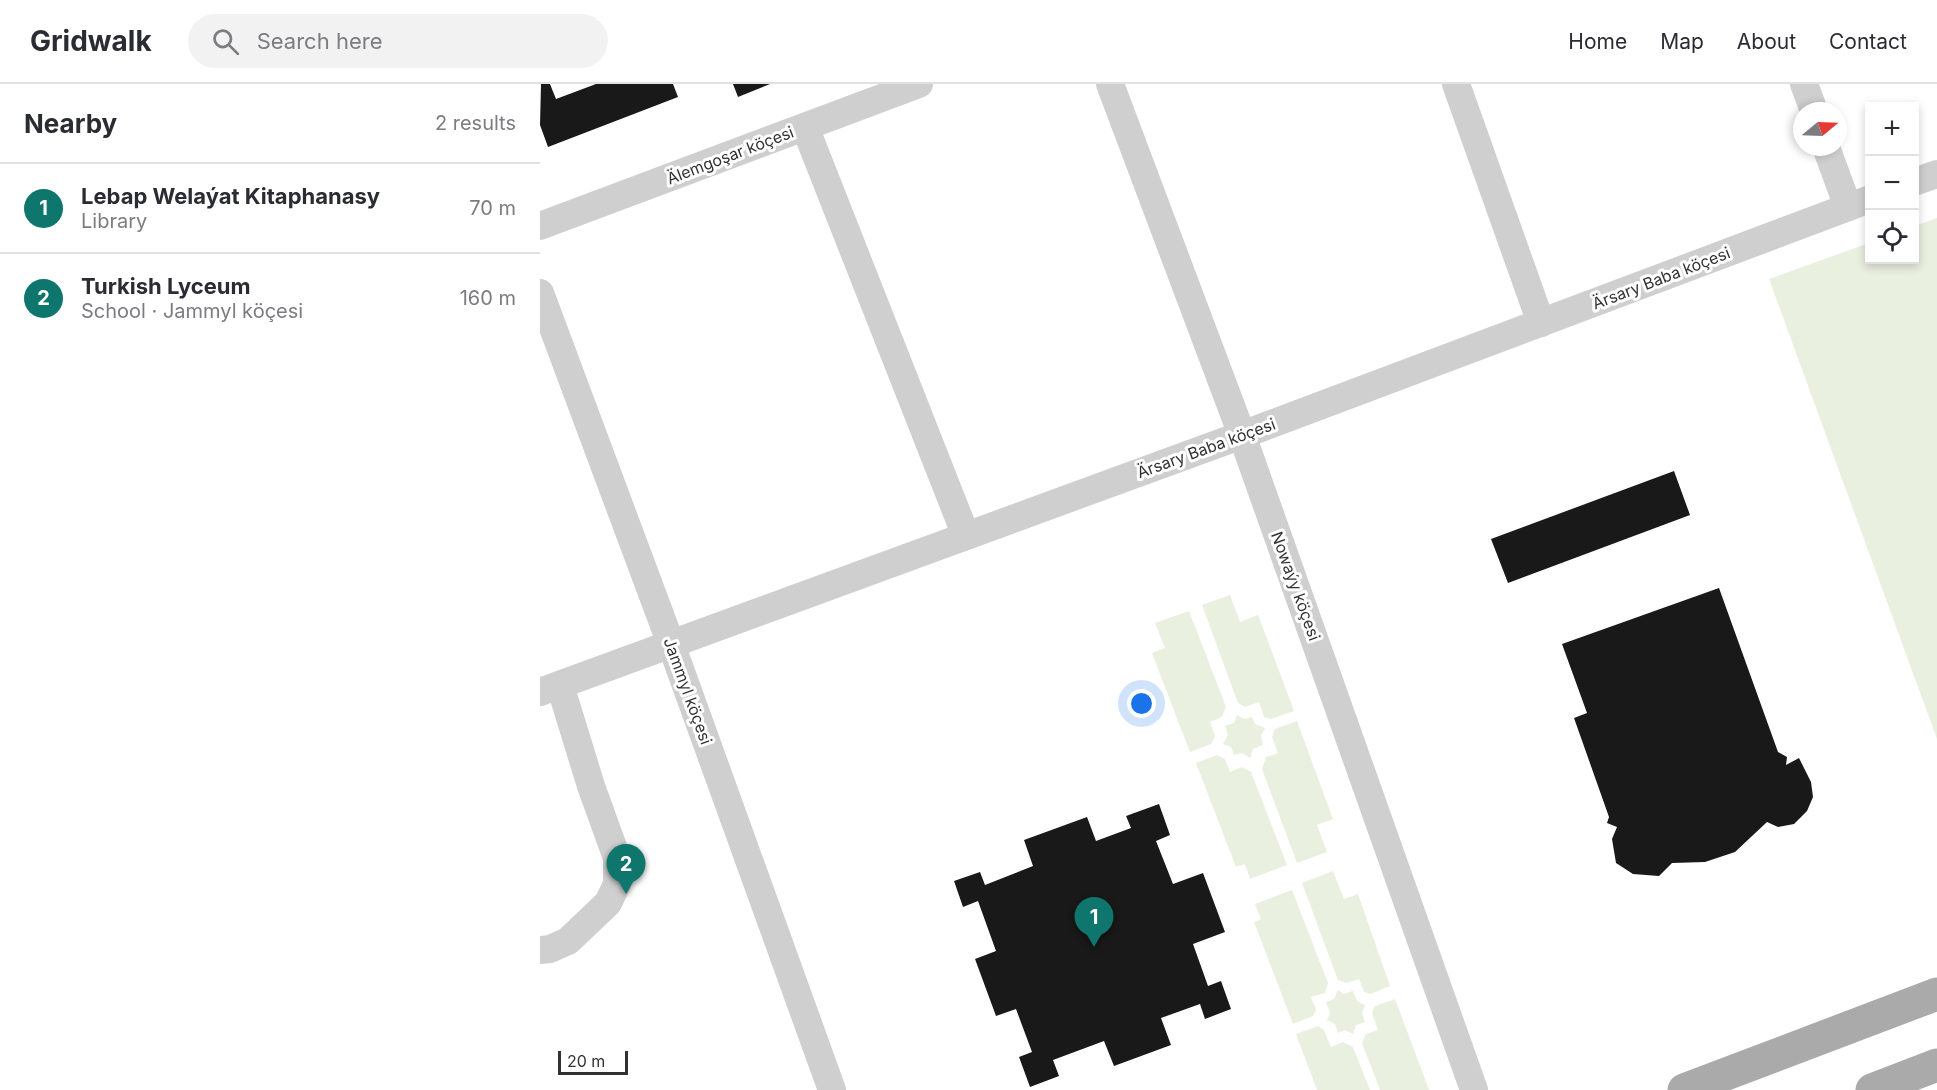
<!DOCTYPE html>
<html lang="en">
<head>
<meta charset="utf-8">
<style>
  :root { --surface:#fff; --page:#f2f2f3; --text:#2b2b33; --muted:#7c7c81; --line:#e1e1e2; --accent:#0f766e }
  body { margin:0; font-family:Inter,sans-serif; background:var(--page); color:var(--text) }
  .controls { position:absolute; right:18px; top:18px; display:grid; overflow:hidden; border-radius:0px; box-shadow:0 3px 9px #0003 }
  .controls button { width:54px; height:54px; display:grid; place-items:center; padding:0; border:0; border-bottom:2px solid var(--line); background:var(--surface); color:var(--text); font:30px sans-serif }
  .compass { position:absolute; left:1253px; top:18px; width:54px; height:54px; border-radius:50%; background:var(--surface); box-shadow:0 3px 9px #0003; rotate:71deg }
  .scale { position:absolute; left:18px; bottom:15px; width:70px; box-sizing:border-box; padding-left:6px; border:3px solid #323232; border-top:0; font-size:16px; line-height:21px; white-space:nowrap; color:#323232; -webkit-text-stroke:4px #fff; paint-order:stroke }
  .you { position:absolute; left:602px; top:620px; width:21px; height:21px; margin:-15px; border:4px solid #fff; border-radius:50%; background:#1a73e8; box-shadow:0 0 0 9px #1a73e833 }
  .badge { display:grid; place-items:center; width:39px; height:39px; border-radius:50%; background:var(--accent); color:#fff; font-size:20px; font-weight:700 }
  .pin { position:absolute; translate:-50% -50px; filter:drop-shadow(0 2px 3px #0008) }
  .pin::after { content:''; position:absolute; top:32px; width:21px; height:18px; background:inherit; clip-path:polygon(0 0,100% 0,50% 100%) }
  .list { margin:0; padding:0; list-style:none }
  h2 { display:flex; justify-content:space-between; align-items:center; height:78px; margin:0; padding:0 24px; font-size:26px }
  h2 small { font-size:20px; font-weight:400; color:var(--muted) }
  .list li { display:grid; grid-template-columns:39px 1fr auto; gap:18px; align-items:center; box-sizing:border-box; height:90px; padding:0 24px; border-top:2px solid var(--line) }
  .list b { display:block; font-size:22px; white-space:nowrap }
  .list p { margin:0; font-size:20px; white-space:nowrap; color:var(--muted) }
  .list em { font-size:20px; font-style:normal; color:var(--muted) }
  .icon { flex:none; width:33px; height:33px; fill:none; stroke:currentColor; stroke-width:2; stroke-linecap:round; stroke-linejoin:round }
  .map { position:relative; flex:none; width:1397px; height:1006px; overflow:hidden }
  header { display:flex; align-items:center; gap:36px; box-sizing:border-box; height:84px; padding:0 30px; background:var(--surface); border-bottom:2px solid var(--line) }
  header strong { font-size:28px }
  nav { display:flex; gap:33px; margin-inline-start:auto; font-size:21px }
  .search { width:420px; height:54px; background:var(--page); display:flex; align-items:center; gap:15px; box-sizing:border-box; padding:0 21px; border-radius:33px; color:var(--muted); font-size:22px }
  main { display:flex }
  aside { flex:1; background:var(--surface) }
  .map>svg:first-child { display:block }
  .green { fill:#eaf0e0 }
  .building { fill:#191919 }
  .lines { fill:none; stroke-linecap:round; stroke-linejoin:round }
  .minor { stroke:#cfcfcf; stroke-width:28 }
  .major { stroke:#aaa; stroke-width:33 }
  .labels { text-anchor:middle; stroke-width:6; stroke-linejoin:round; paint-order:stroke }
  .street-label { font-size:16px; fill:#323232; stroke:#fff }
</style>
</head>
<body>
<header>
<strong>Gridwalk</strong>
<div class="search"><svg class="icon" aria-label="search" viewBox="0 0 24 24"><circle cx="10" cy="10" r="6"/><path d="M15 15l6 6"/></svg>Search here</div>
<nav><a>Home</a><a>Map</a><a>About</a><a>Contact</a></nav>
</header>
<main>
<aside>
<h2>Nearby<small>2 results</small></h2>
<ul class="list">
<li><span class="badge">1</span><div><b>Lebap Welaýat Kitaphanasy</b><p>Library</p></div><em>70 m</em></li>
<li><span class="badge">2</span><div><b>Turkish Lyceum</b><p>School · Jammyl köçesi</p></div><em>160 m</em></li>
</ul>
</aside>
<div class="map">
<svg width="1397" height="1006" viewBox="0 0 1397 1006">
  <rect width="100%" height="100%" fill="#fff"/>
  <g class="green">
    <polygon points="1397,134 1397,655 1229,195 1329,159 1330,176 1374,176 1375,142"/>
    <polygon points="690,511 700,538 718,531 754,627 731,635 724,633 719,618 705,623 698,619 662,521"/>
    <polygon points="649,527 686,623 682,633 670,638 675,652 671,660 650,668 612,569 625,564 615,539"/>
    <polygon points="697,631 704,635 712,633 715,640 725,644 721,652 723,661 713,665 710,674 702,669 694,671 691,663 683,660 688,651 685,642 694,639"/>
    <polygon points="757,637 793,735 777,741 787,768 757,779 722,685 726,673 738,669 732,653 735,645"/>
    <polygon points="677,671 685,675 690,688 702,683 711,688 747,781 710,795 705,780 696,783 656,679"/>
    <polygon points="793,787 804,815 818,810 850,902 831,910 824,908 819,895 807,899 798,896 762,799"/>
    <polygon points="752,806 788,899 785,909 771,913 776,926 773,932 753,940 714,838 721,835 715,820"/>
    <polygon points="798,906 803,910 813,907 817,917 825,921 822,929 825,938 816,941 813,950 805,946 798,949 795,940 787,936 790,929 786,918 794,915"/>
    <polygon points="855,915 889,1006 840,1006 822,959 826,950 838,946 832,929 835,922"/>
    <polygon points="778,942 784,946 791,963 803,958 813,963 830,1006 777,1006 756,950"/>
  </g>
  <g class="building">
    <polygon points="1,0 10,0 16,15 56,0 133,0 138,13 8,63 0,41"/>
    <polygon points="193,0 230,0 198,13"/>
    <polygon points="1134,387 1150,431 968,499 951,455"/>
    <polygon points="1179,504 1238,668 1247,673 1246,681 1259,674 1271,698 1273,713 1267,727 1254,740 1238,743 1227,738 1195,768 1165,778 1132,779 1119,792 1093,790 1076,779 1072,755 1077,743 1067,739 1069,733 1034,634 1047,629 1022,560"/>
    <polygon points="619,720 630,751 616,757 633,800 663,789 685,848 653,860 668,902 681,897 691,925 665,935 660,920 621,934 631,961 574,982 564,957 513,976 519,992 490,1003 479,973 492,968 476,925 456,932 435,875 456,867 438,817 423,823 414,797 440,788 445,801 493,782 484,756 547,733 556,757 591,744 586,732"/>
  </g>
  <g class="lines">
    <g class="minor">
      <polyline points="570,0 702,351 934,1006"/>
      <polyline points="916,0 1001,239"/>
      <polyline points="1264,0 1274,27"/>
      <polyline points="265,43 426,452"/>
      <polyline points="1286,63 1308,123"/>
      <polyline points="1374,98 1397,90"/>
      <polyline points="0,142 379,0"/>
      <polyline points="0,209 131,560 292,1006"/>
      <polyline points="0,608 702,351 1330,115"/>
      <polyline points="0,866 10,865 28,857 68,819 77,800 77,774 51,702 20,601"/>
    </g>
    <g class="major">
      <polyline points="1144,1006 1397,910"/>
      <polyline points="1332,1006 1397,981"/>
    </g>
  </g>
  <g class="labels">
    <g class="street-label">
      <text transform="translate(190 71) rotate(-21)" y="6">Älemgoşar köçesi</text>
      <text transform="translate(1121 194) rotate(-21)" y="6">Ärsary Baba köçesi</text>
      <text transform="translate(666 364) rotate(-20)" y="6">Ärsary Baba köçesi</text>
      <text transform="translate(756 502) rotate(70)" y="6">Nowaýy köçesi</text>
      <text transform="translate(148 607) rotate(70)" y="6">Jammyl köçesi</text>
    </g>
  </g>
</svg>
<div class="controls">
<button>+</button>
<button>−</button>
<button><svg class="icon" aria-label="locate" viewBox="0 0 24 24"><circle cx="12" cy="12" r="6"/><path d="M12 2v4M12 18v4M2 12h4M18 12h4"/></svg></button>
</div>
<svg class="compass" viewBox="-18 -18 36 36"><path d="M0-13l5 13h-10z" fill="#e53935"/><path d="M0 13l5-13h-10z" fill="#7c7c81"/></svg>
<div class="scale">20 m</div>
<div class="you"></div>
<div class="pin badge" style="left:554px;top:863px">1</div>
<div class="pin badge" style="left:86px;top:810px">2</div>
</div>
</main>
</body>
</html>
